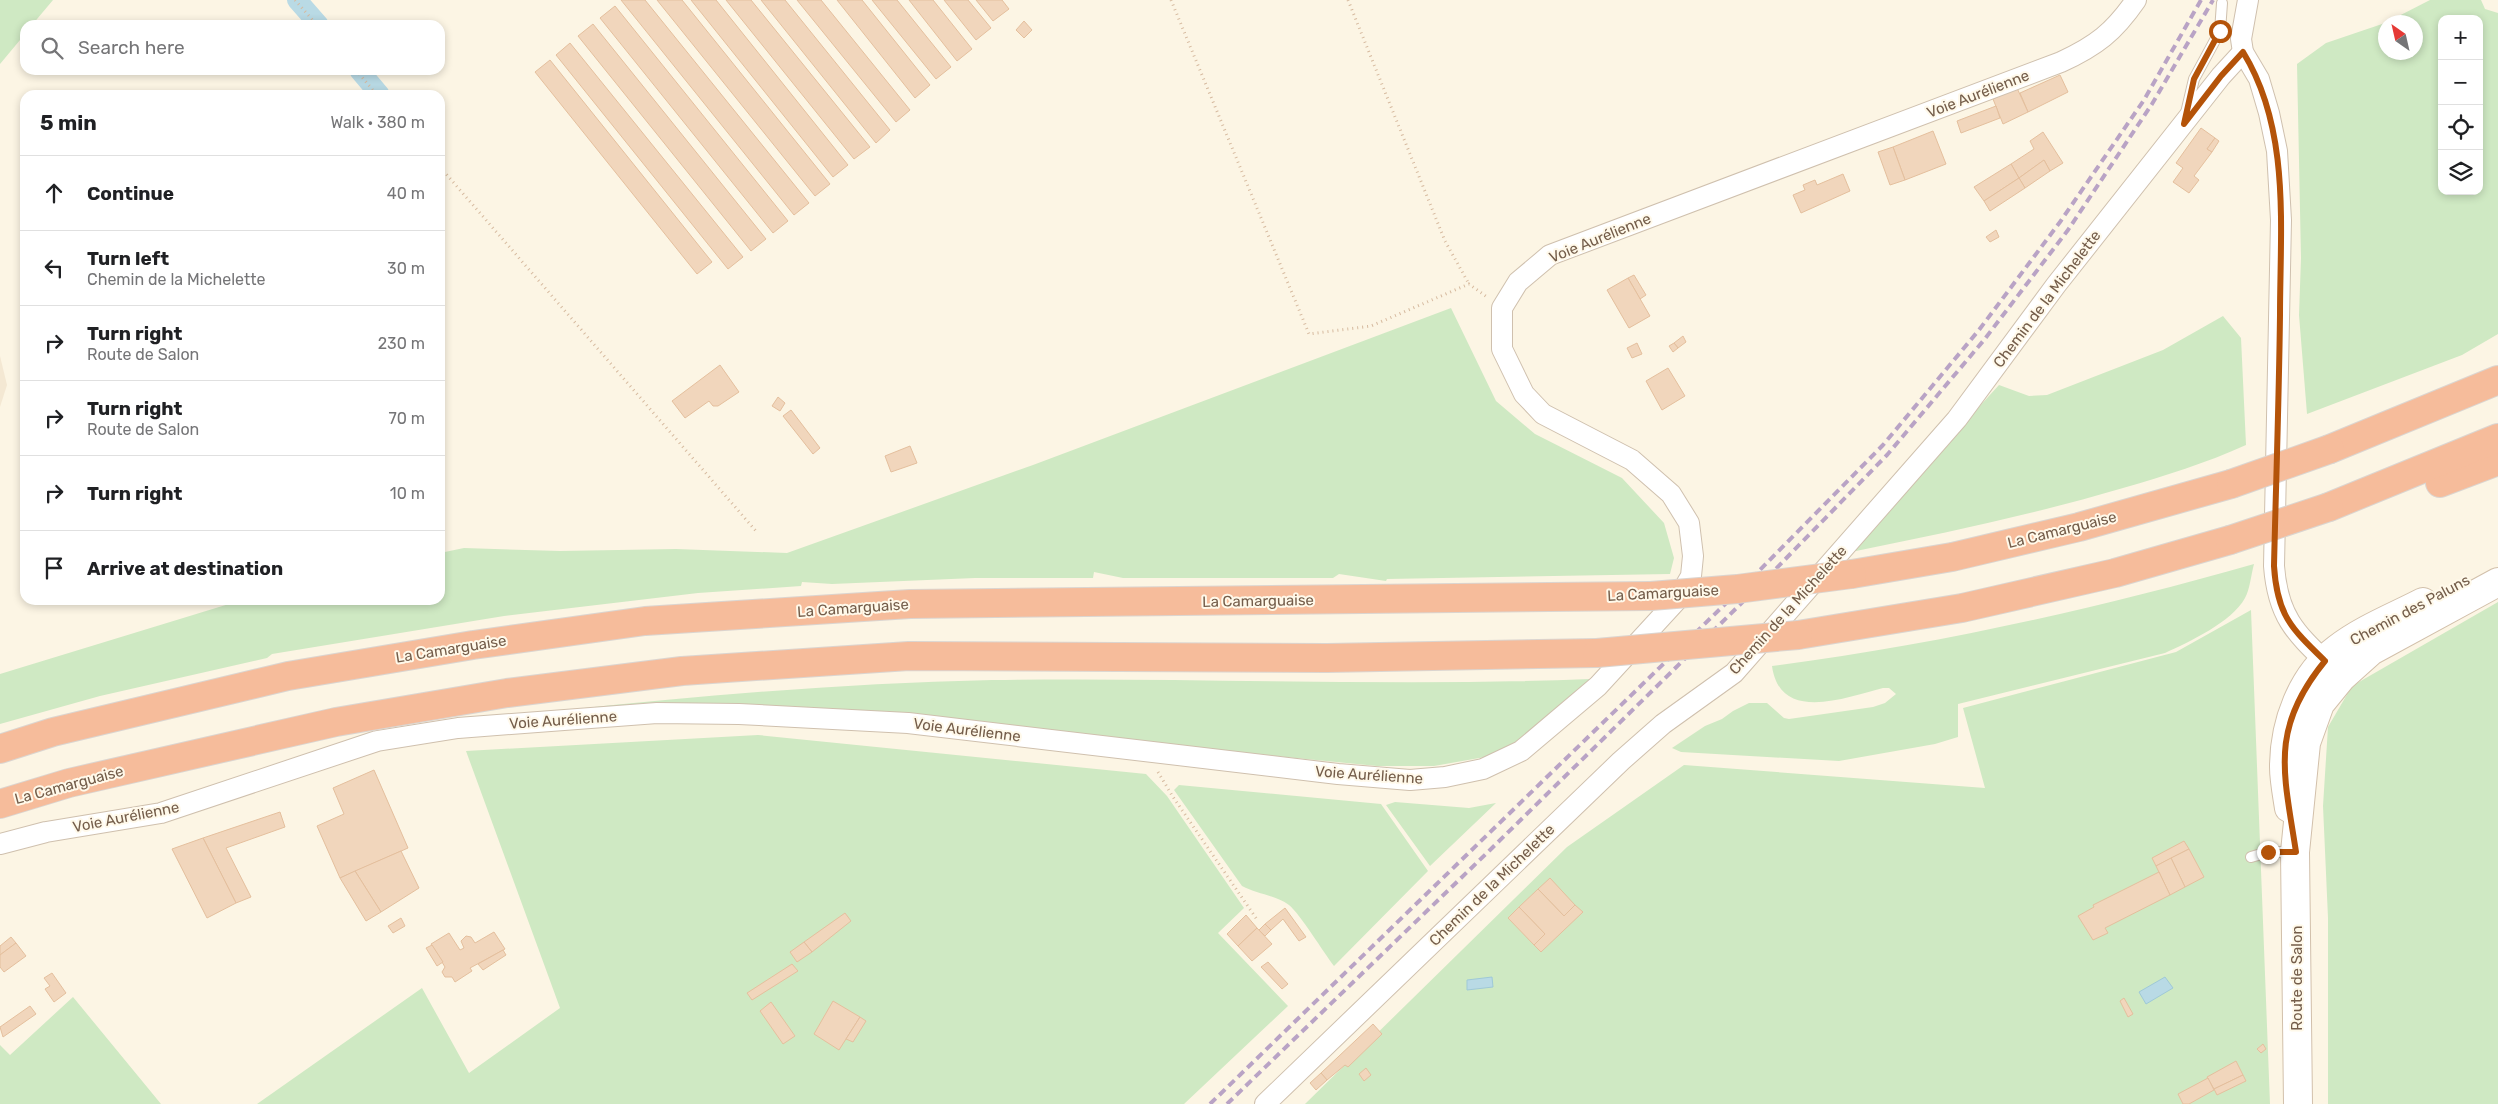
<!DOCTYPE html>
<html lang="en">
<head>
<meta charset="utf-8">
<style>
  :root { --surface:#fff; --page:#f6f6f6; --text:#202124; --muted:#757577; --line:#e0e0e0 }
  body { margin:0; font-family:Rubik,sans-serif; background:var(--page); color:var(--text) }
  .controls { position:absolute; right:15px; top:15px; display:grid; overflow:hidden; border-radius:10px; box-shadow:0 2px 8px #0003 }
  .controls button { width:45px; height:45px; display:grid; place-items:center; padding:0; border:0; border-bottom:1px solid var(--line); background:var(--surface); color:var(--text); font:25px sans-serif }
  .compass { position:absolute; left:2378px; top:15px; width:45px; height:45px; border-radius:50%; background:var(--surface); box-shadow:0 2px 8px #0003; rotate:326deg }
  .stop { position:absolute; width:15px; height:15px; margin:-11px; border:4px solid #b45309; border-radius:50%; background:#fff }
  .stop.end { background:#b45309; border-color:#fff; box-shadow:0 1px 5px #0008 }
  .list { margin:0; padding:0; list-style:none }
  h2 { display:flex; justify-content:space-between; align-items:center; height:65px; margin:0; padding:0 20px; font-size:21px }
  h2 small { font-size:16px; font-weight:400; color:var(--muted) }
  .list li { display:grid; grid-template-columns:32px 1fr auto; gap:15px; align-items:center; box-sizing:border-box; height:75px; padding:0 20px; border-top:1px solid var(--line) }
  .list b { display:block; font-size:19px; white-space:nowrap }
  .list p { margin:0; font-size:16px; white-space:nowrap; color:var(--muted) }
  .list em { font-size:16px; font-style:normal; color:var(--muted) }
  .icon { flex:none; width:28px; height:28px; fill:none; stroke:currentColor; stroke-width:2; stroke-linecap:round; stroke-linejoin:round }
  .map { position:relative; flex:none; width:2498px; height:1104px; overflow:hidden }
  .search { position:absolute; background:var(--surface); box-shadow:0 2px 8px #0003; left:20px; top:20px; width:425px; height:55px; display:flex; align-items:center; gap:12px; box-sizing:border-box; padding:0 18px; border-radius:15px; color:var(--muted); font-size:19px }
  .panel { position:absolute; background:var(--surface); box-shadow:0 2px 8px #0003; left:20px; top:90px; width:425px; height:515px; border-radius:15px }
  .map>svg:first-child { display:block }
  .residential { fill:#f4e8d3 }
  .green { fill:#cfe9c3; fill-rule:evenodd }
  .water { fill:#b9dae5; stroke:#9fc9d7 }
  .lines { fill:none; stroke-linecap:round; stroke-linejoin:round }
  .canal { stroke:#b9dae5; stroke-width:20 }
  .building { fill:#f1d6bc; stroke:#e4bf9d }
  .lane-casing { stroke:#cfc0ae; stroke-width:12 }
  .street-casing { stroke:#cfc0ae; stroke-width:22 }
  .secondary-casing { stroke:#d2c0ab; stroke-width:30 }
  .highway-casing { stroke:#dbd5d0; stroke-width:30 }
  .path { stroke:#d6ba9f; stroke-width:3; stroke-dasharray:1 4; stroke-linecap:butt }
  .lane { stroke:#fff; stroke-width:10 }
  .street { stroke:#fff; stroke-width:20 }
  .secondary { stroke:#fff; stroke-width:28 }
  .highway { stroke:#f6bc9b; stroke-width:28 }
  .rail { stroke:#b9a3c5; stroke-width:4; stroke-dasharray:8 5; stroke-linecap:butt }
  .highway-bridge-casing { stroke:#dbd5d0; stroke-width:30; stroke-linecap:butt }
  .highway-bridge { stroke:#f6bc9b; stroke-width:28 }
  .route { stroke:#b45309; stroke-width:6 }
  .labels { text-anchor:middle; stroke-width:4; stroke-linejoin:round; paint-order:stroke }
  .street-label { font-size:15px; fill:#745d4a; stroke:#fff9ea }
</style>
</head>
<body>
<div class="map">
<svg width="2498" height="1104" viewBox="0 0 2498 1104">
  <rect width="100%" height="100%" fill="#fcf5e4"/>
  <polygon class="residential" points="0,356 7,385 0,407"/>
  <g class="green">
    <polygon points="0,0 53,0 32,25 25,25 25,34 0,64"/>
    <path d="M2430 0H2481L2485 9 2498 13V334L2462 355 2307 414 2299 315 2301 258 2297 64 2326 43 2385 23 2386 52H2416V22H2387ZM2442 19H2479V191H2442Z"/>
    <polygon points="1451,308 1496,401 1535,434 1622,478 1664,523 1674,558 1670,574 1387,579 1386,581 1339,574 1333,578 1123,578 1094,572 1093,578 975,578 832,584 802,582 801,586 698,593 504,616 272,654 267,658 100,696 0,724 0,674 242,600 440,600 440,553 464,548 560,551 676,549 787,553 1033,465"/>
    <path d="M2223 316 2241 338 2246 445C2206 463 2165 476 2123 488 2035 514 1946 533 1856 551L1850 548 1999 385 2029 396 2047 395 2163 350Z"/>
    <path d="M2254 564C2251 575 2250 589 2245 598 2232 622 2189 642 2165 653L1958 704V737L1935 744 1839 761 1681 752 1672 748 1705 726 1722 719 1733 711 1749 703H1767L1784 718 1789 719 1873 707 1885 703 1896 694 1889 688H1883C1847 697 1780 724 1772 666 1934 645 2096 609 2254 564Z"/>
    <polygon points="2498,602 2498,1104 2328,1104 2328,918 2323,806 2328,727 2352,686"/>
    <polygon points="2251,610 2270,1104 1305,1104 1567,847 1684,765 1985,788 1963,708 2176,652"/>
    <path d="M1590 679 1522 739 1485 757 1434 766H1377L1044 733 566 710C708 695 849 683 992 680 1192 677 1391 687 1590 679Z"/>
    <polygon points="758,735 1146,774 1167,796 1244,908 1218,933 1288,1006 1184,1104 257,1104 422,988 469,1073 560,1008 466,751"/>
    <path d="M1179 785 1381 804 1428 871 1334 966C1324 953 1300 914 1289 905 1275 895 1257 894 1242 886L1174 790Z"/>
    <polygon points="1395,802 1469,808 1496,803 1430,866 1386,805"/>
    <polygon points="73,997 161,1104 0,1104 0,1045 10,1055"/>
  </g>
  <g class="water">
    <polygon points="1492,977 1493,987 1467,990 1467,980"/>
    <polygon points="2165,977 2173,988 2146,1004 2139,992"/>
  </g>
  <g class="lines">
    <g class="canal">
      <polyline points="297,0 319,25"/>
      <polyline points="359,70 380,95"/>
    </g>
  </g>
  <g class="building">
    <polygon points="621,0 645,0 809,203 794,215"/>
    <polygon points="657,0 682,0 830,184 815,196"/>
    <polygon points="691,0 716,0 848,165 833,177"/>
    <polygon points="726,0 751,0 870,147 854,159"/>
    <polygon points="761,0 785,0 890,130 876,143"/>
    <polygon points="797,0 821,0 910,110 896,122"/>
    <polygon points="837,0 862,0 930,85 915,98"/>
    <polygon points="872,0 897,0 951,67 936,79"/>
    <polygon points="909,0 933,0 972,49 957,61"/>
    <polygon points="944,0 968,0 991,28 976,40"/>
    <polygon points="976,0 1002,0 1009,9 993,21"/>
    <polygon points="615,6 788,221 773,233 600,18"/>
    <polygon points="1024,21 1032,30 1024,38 1016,30"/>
    <polygon points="593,24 766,239 751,251 578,36"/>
    <polygon points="570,43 743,257 728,269 556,55"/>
    <polygon points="550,60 712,262 697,274 535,72"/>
    <polygon points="2060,75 2068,92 2028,112 2020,93"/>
    <polygon points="2017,88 2028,112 2003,124 1993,99"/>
    <polygon points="1996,106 2000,118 1961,133 1957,121"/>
    <polygon points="2201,128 2215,138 2207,149 2212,152 2194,176 2199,180 2189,193 2173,182 2183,168 2176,163"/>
    <polygon points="1933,131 1946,164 1905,180 1893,147"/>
    <polygon points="2043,132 2063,163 2050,171 2044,160 2019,178 2011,164 2034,149 2030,141"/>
    <polygon points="2215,138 2219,141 2212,152 2207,149"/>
    <polygon points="1893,147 1905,180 1890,185 1878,152"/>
    <polygon points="2044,160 2050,171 2025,188 2019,178"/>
    <polygon points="2011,164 2019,178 1984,201 1974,187"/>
    <polygon points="1843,174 1850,191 1801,213 1793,195 1805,190 1803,185 1815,180 1817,185"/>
    <polygon points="2019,178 2025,188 1990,211 1984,201"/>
    <polygon points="1996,230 1999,237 1990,242 1986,237"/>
    <polygon points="1634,275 1646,295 1640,299 1628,278"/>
    <polygon points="1628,278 1650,316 1629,328 1607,290"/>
    <polygon points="1683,336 1686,342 1678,348 1674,343"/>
    <polygon points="1637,343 1642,354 1632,358 1627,348"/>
    <polygon points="1674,343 1678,348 1673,352 1669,346"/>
    <polygon points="720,365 739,392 718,406 713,406 709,401 685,418 672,401"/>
    <polygon points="1668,368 1685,396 1662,410 1646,381"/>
    <polygon points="778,397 785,403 780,411 772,406"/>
    <polygon points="791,410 820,448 813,454 783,416"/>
    <polygon points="910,446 917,463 891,472 885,456"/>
    <polygon points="374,770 408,848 340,878 317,826 344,814 333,788"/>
    <polygon points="280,812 285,827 226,848 251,897 236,903 203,838"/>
    <polygon points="203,838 236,903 207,918 172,849"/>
    <polygon points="2184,841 2189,849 2156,866 2152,858"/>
    <polygon points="2189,849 2204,877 2185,887 2171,858"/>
    <polygon points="401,851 419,888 381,912 355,871"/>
    <polygon points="2171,858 2185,887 2170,895 2156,866"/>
    <polygon points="355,871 381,912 366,921 340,878"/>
    <polygon points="2159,872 2170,895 2105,928 2108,933 2093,940 2078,916 2094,907 2093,905"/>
    <polygon points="1550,878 1575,905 1564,916 1538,889"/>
    <polygon points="1538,889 1564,916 1575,905 1583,912 1541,952 1534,945 1545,934 1519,907"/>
    <polygon points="1519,907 1545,934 1534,945 1508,918"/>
    <polygon points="1285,908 1306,937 1299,941 1283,919 1271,930 1265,924"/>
    <polygon points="845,913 851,921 812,952 804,942"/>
    <polygon points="1246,915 1257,928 1238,946 1227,934"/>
    <polygon points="401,918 405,926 393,933 388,926"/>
    <polygon points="1265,924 1271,930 1265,936 1259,930"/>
    <polygon points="1257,928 1272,944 1252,961 1238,946"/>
    <polygon points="494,932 505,949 470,968 472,971 455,982 452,977 445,977 442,972 445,967 431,944 449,933 460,950 464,948 461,941 466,936 471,937 475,943"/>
    <polygon points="11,937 16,943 0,955 0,946"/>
    <polygon points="804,942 812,952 797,962 790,952"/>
    <polygon points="16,943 26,956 4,972 0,967 0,955"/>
    <polygon points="432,945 443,962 437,966 426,948"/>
    <polygon points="503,950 506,955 483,970 478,964"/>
    <polygon points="1268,962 1288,984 1282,989 1261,967"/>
    <polygon points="792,964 798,971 752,1000 747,993"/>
    <polygon points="52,973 66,993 54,1002 45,989 50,986 44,978"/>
    <polygon points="2124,998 2133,1014 2128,1017 2120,1001"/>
    <polygon points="833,1001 860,1017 839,1050 814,1034"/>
    <polygon points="771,1002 795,1036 783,1044 760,1011"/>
    <polygon points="30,1006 36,1014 3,1037 0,1027"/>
    <polygon points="860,1017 866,1021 853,1042 846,1039"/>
    <polygon points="1373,1024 1382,1034 1348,1067 1345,1065 1327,1080 1321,1073"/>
    <polygon points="2263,1044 2266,1049 2261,1053 2257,1049"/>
    <polygon points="2236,1061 2243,1075 2214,1089 2207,1077"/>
    <polygon points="1366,1068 1371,1075 1364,1081 1359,1074"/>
    <polygon points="1321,1073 1327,1080 1316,1090 1310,1083"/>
    <polygon points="2243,1075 2246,1081 2217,1095 2214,1089"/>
    <polygon points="2208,1078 2214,1090 2189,1104 2183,1104 2178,1094"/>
  </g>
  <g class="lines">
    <defs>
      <g id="lane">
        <polyline points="2186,113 2194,79 2220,31 2222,3"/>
        <polyline points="2251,857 2268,852 2294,852"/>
      </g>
      <g id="street">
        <path d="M2248 0 2241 39 2243 52 2259 79 2269 113 2277 151 2281 220 2274 566C2278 619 2297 634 2333 669"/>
        <path d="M0 844 46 832 161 813 377 741 458 728 657 713 739 714 908 723 1338 774 1410 780 1445 777 1483 769 1521 751 1598 686 1677 600 1691 576 1693 556 1689 523 1671 494 1632 460 1543 414 1524 394 1502 349V308L1518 282 1550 255 2061 62C2096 46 2114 32 2136 0"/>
        <polyline points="1265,1104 1621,761 1663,724 1734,673 1957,419 2056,285 2221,76 2243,52"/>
      </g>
      <g id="secondary">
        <path d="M2289 808C2287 795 2284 780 2284 767 2284 724 2301 676 2337 649 2363 629 2394 617 2423 602"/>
        <polyline points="2298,1104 2295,852 2306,743 2320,704 2342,677 2371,651 2498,582"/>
      </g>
      <g id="highway">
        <polyline points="2330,449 2498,380"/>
        <polyline points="2440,483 2498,461"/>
        <polyline points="2329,507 2498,438"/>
        <polyline points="1852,574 1952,557 2079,527 2231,484"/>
        <polyline points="1798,635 1962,608 2115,573 2230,540"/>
        <polyline points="0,749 53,732 288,676 473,645 645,621 910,604 1651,596"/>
        <polyline points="0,804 69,783 336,722 507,693 682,671 909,656 1327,658 1597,653"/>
      </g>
    </defs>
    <use href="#lane" class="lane-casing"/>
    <use href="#street" class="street-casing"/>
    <use href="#secondary" class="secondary-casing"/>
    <use href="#highway" class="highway-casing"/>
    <g class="path">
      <polyline points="295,0 317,25"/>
      <polyline points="1171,0 1309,334 1371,326 1469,284 1487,297"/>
      <polyline points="1348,0 1445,241 1469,284"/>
      <polyline points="356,70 377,95"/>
      <polyline points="440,167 756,531"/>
      <polyline points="1158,772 1173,797 1258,921"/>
    </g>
    <use href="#lane" class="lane"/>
    <use href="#street" class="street"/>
    <use href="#secondary" class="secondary"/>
    <use href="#highway" class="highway"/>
    <g class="rail">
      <polyline points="1210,1104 1754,576 1883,445 1979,330 2060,222 2144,100 2201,0"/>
      <polyline points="1227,1104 1490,850 1763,582 1887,455 1984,340 2068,230 2152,104 2213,0"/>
    </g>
    <defs>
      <g id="highway-bridge">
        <polyline points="2231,484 2330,449"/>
        <polyline points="2230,540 2329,507"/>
        <polyline points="1651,596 1737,589 1852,574"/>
        <polyline points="1597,653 1798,635"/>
      </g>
    </defs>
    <use href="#highway-bridge" class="highway-bridge-casing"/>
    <use href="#highway-bridge" class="highway-bridge"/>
  </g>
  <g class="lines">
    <path class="route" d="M2220 31 2194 79 2184 124 2221 76 2243 52C2291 130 2280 228 2280 315 2279 399 2276 482 2274 566 2277 615 2291 628 2325 661 2269 729 2284 773 2296 852H2268"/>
  </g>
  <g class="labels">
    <g class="street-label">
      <text transform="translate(1978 94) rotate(-21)" y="5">Voie Aurélienne</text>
      <text transform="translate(1600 238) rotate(-22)" y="5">Voie Aurélienne</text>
      <text transform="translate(2047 299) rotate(-53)" y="5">Chemin de la Michelette</text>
      <text transform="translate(2062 530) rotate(-14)" y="5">La Camarguaise</text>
      <text transform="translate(1663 593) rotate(-3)" y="5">La Camarguaise</text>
      <text transform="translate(1258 601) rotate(-1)" y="5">La Camarguaise</text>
      <text transform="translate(853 608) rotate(-4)" y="5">La Camarguaise</text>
      <text transform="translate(1788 610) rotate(-48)" y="5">Chemin de la Michelette</text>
      <text transform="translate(2410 610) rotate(-28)" y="5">Chemin des Paluns</text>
      <text transform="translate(451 649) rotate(-9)" y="5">La Camarguaise</text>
      <text transform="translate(563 720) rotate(-4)" y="5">Voie Aurélienne</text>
      <text transform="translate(967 730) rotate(7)" y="5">Voie Aurélienne</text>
      <text transform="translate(1369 775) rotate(4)" y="5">Voie Aurélienne</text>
      <text transform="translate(69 785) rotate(-15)" y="5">La Camarguaise</text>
      <text transform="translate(126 817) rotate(-11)" y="5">Voie Aurélienne</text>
      <text transform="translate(1492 885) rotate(-44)" y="5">Chemin de la Michelette</text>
      <text transform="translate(2297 978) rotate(-90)" y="5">Route de Salon</text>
    </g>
  </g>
</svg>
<div class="controls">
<button>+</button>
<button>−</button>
<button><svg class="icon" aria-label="locate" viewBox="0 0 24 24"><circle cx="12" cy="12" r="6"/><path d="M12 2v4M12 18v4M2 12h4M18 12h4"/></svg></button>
<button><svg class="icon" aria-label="layers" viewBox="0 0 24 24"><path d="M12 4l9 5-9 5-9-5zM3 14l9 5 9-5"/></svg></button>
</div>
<svg class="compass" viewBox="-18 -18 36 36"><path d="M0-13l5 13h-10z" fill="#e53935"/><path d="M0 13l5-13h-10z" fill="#757577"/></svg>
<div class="stop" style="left:2220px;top:31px"></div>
<div class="stop end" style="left:2268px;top:852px"></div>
<div class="search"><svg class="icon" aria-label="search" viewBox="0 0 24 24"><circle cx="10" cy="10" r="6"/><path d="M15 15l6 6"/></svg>Search here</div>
<section class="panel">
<h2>5 min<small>Walk · 380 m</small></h2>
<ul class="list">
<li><svg class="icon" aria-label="ahead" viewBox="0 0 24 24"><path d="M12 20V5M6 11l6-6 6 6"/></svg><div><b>Continue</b></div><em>40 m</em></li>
<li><svg class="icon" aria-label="left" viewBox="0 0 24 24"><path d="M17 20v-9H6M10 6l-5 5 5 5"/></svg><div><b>Turn left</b><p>Chemin de la Michelette</p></div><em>30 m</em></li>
<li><svg class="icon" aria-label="right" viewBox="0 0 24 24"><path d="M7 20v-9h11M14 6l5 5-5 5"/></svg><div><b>Turn right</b><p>Route de Salon</p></div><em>230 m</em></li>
<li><svg class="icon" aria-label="right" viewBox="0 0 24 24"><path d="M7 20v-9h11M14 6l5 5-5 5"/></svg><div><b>Turn right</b><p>Route de Salon</p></div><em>70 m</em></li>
<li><svg class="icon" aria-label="right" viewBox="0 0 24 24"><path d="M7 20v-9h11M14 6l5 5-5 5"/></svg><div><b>Turn right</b></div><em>10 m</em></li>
<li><svg class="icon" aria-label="arrive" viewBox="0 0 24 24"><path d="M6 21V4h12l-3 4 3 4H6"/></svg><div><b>Arrive at destination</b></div></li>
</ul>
</section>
</div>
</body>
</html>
